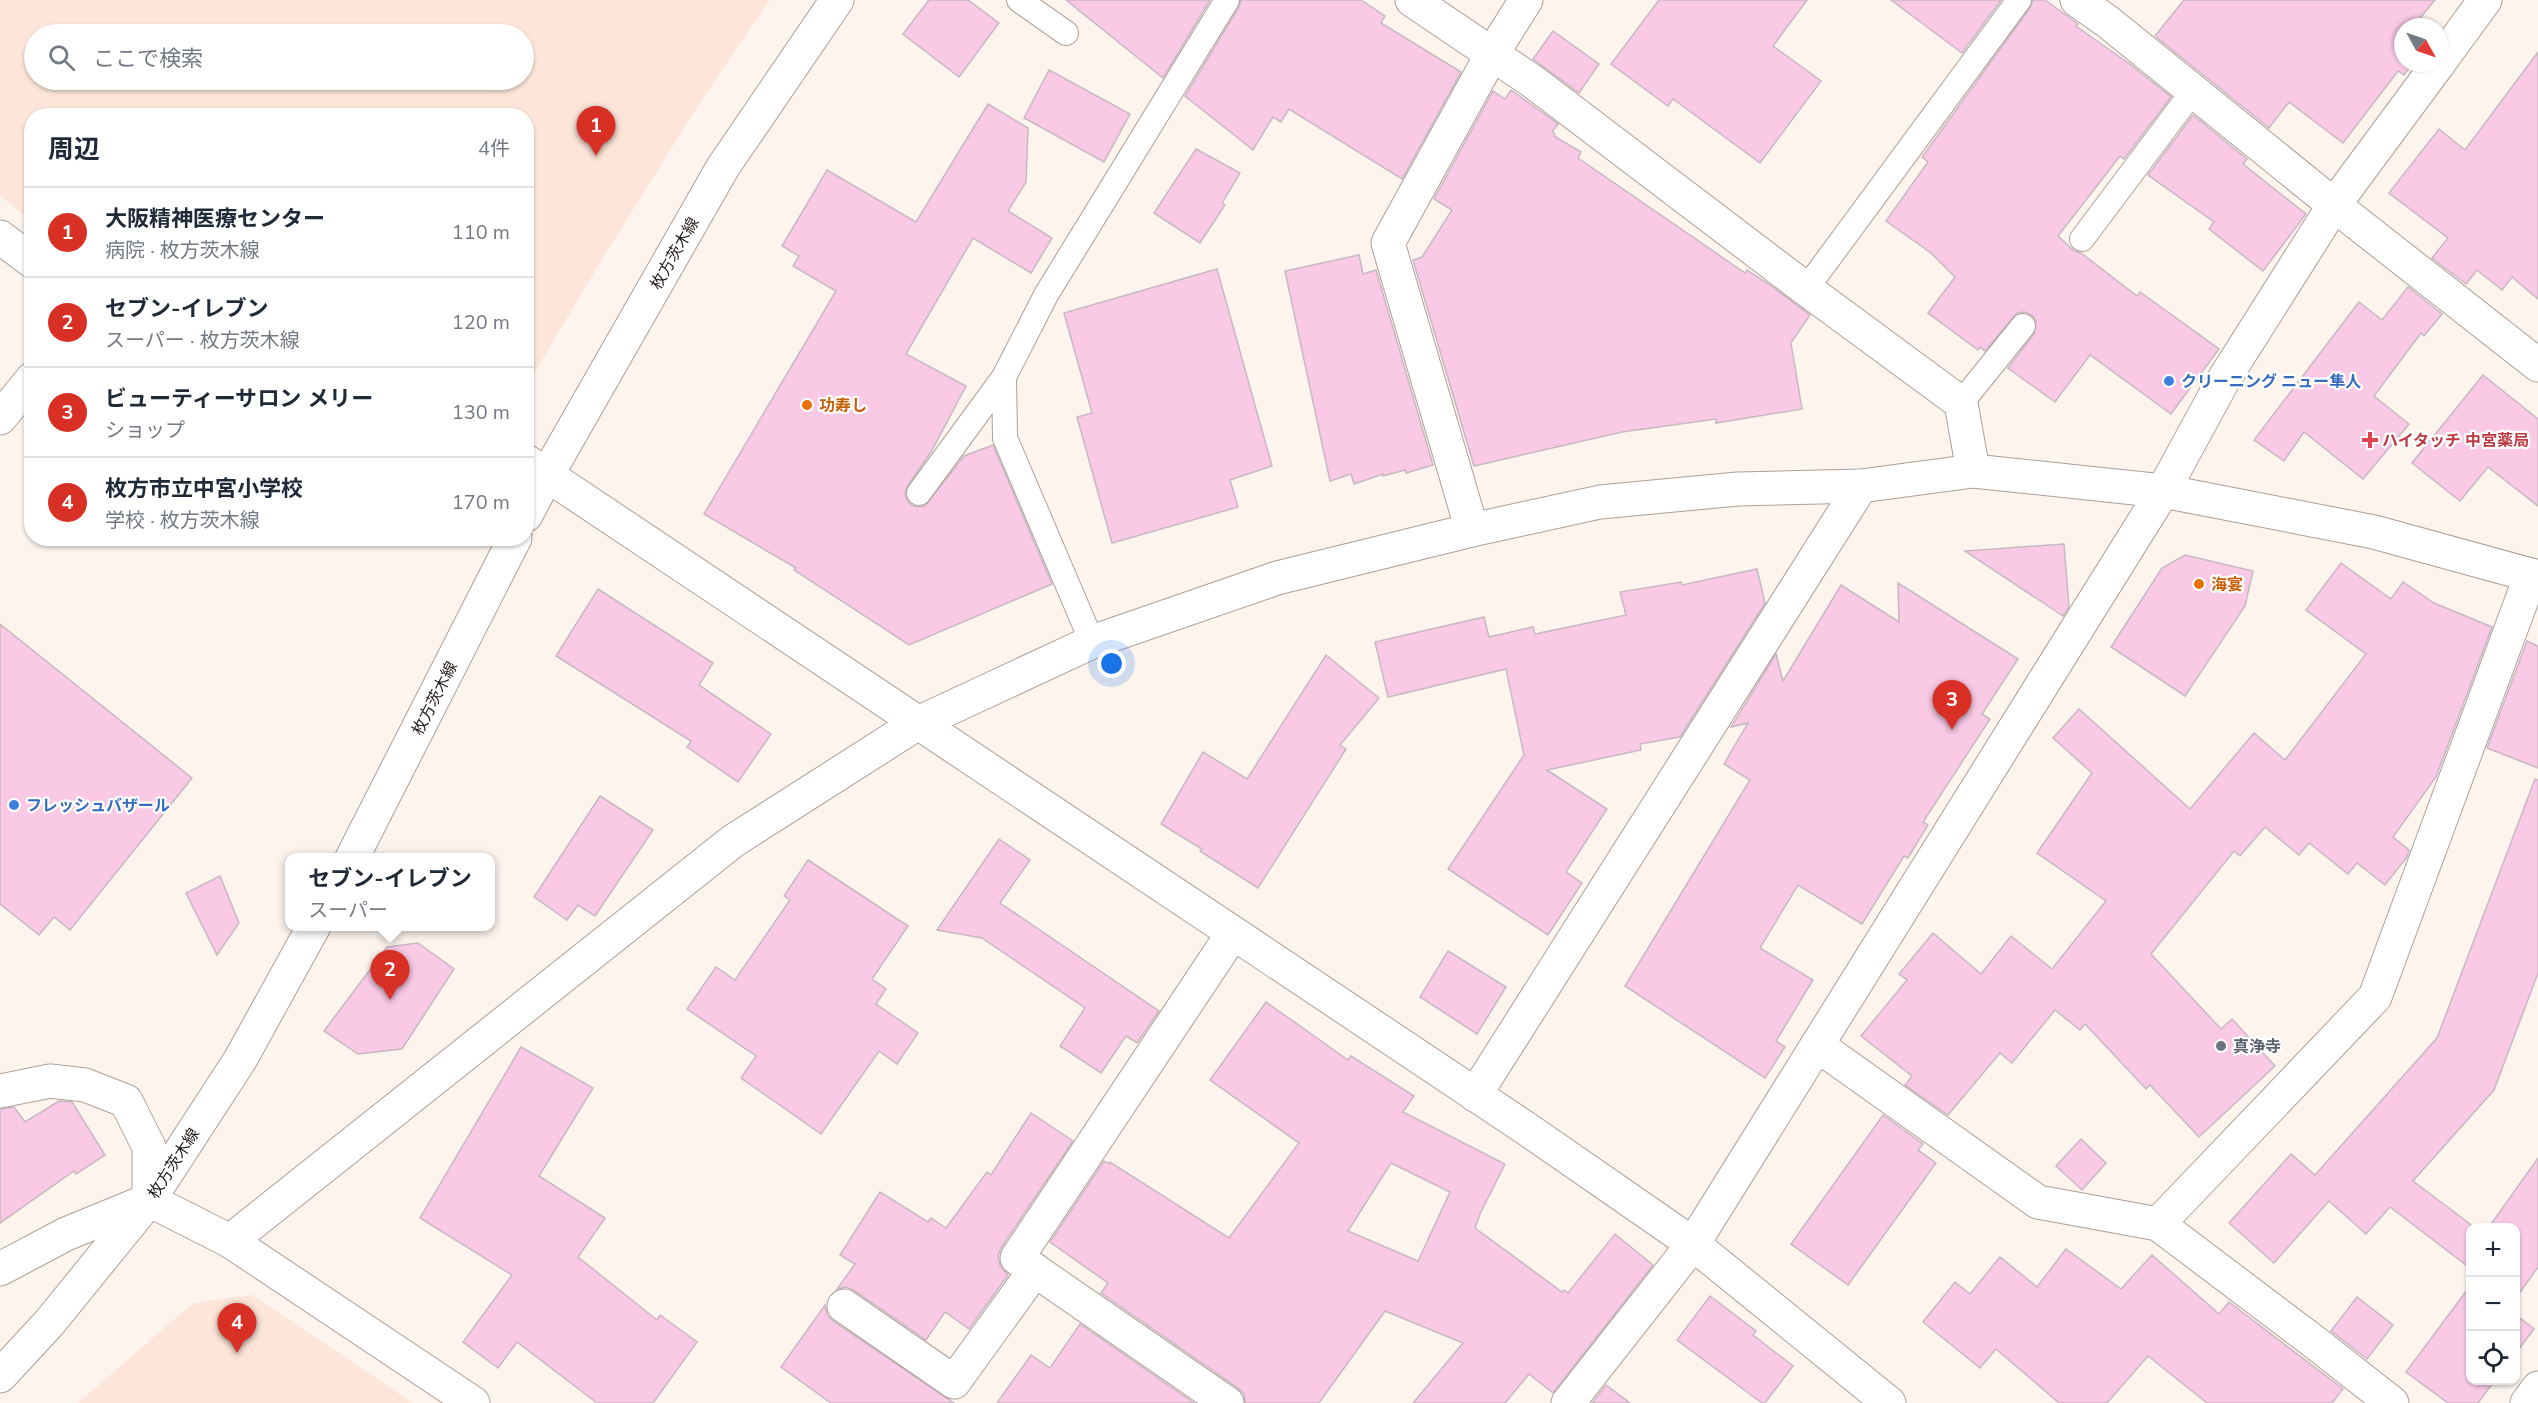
<!DOCTYPE html>
<html lang="ja">
<head>
<meta charset="utf-8">
<style>
  :root { --surface:#fff; --page:#f2f2f3; --text:#1f2937; --muted:#747a83; --line:#e0e1e3; --accent:#d93025 }
  body { margin:0; font-family:"Nunito Sans","Noto Sans JP",sans-serif; background:var(--page); color:var(--text) }
  .controls { position:absolute; right:18px; bottom:18px; display:grid; overflow:hidden; border-radius:12px; box-shadow:0 2px 4px #0004 }
  .controls button { width:54px; height:54px; display:grid; place-items:center; padding:0; border:0; border-bottom:2px solid var(--line); background:var(--surface); color:var(--text); font:30px sans-serif }
  .compass { position:absolute; left:2394px; top:18px; width:54px; height:54px; border-radius:50%; background:var(--surface); box-shadow:0 2px 4px #0004; rotate:130deg }
  .you { position:absolute; left:1112px; top:664px; width:21px; height:21px; margin:-15px; border:4px solid #fff; border-radius:50%; background:#1a73e8; box-shadow:0 0 0 9px #1a73e833 }
  .badge { display:grid; place-items:center; width:39px; height:39px; border-radius:50%; background:var(--accent); color:#fff; font-size:20px; font-weight:700 }
  .pin { position:absolute; translate:-50% -50px; filter:drop-shadow(0 2px 3px #0008) }
  .pin::after { content:''; position:absolute; top:32px; width:21px; height:18px; background:inherit; clip-path:polygon(0 0,100% 0,50% 100%) }
  .popup { position:absolute; left:285px; top:853px; width:210px; height:78px; box-sizing:border-box; display:grid; place-content:center; border-radius:12px; background:var(--surface); filter:drop-shadow(0 2px 4px #0005); font-size:20px; white-space:nowrap; color:var(--muted) }
  .popup b { font-size:22px; color:var(--text) }
  .popup::after { content:''; position:absolute; left:50%; top:100%; margin-left:-12px; border:12px solid transparent; border-top-color:var(--surface) }
  .list { margin:0; padding:0; list-style:none }
  h2 { display:flex; justify-content:space-between; align-items:center; height:78px; margin:0; padding:0 24px; font-size:26px }
  h2 small { font-size:20px; font-weight:400; color:var(--muted) }
  .list li { display:grid; grid-template-columns:39px 1fr auto; gap:18px; align-items:center; box-sizing:border-box; height:90px; padding:0 24px; border-top:2px solid var(--line) }
  .list b { display:block; font-size:22px; white-space:nowrap }
  .list p { margin:0; font-size:20px; white-space:nowrap; color:var(--muted) }
  .list em { font-size:20px; font-style:normal; color:var(--muted) }
  .icon { flex:none; width:33px; height:33px; fill:none; stroke:currentColor; stroke-width:2; stroke-linecap:round; stroke-linejoin:round }
  .map { position:relative; flex:none; width:2538px; height:1403px; overflow:hidden }
  .search { position:absolute; background:var(--surface); box-shadow:0 2px 4px #0004; left:24px; top:24px; width:510px; height:66px; display:flex; align-items:center; gap:15px; box-sizing:border-box; padding:0 21px; border-radius:33px; color:var(--muted); font-size:22px }
  .panel { position:absolute; background:var(--surface); box-shadow:0 2px 4px #0004; left:24px; top:108px; width:510px; height:438px; border-radius:24px }
  .map>svg:first-child { display:block }
  .built { fill:#fde6d9; fill-rule:evenodd }
  .building { fill:#f9c9e6; stroke:#c7b8c1; stroke-width:1.5; fill-rule:evenodd }
  .lines { fill:none; stroke-linecap:round; stroke-linejoin:round }
  .lane-casing { stroke:#ae9f97; stroke-width:26 }
  .street-casing { stroke:#ae9f97; stroke-width:35 }
  .secondary-casing { stroke:#ae9f97; stroke-width:35 }
  .lane { stroke:#fff; stroke-width:24 }
  .street { stroke:#fff; stroke-width:33 }
  .secondary { stroke:#fff; stroke-width:33 }
  .shop-dot { fill:#3f7fe0; stroke:#fff; stroke-width:2 }
  .food-dot { fill:#e8710a; stroke:#fff; stroke-width:2 }
  .health-dot { fill:#e0444e; stroke:#fff; stroke-width:2 }
  .worship-dot { fill:#6b7280; stroke:#fff; stroke-width:2 }
  .labels { text-anchor:middle; stroke-width:4.5; stroke-linejoin:round; paint-order:stroke }
  .street-label { font-size:16px; fill:#221c19; stroke:#fff }
  .shop-label { font-size:16px; font-weight:bold; fill:#366cbe; stroke:#fff; text-anchor:start }
  .food-label { font-size:16px; font-weight:bold; fill:#c56008; stroke:#fff; text-anchor:start }
  .health-label { font-size:16px; font-weight:bold; fill:#be3a42; stroke:#fff; text-anchor:start }
  .worship-label { font-size:16px; font-weight:bold; fill:#5b616d; stroke:#fff; text-anchor:start }
</style>
</head>
<body>
<div class="map">
<svg width="2538" height="1403" viewBox="0 0 2538 1403">
  <rect width="100%" height="100%" fill="#fdf4ee"/>
  <g class="built">
    <path d="M0 0H770L699 104 595 271 530 380 527 382 526 116H32L31 220 0 196ZM34 34H524V80H34Z"/>
    <polygon points="253,1295 413,1403 78,1403 193,1303"/>
  </g>
  <g class="building">
    <polygon points="929,0 968,0 999,23 959,77 903,34"/>
    <polygon points="1066,0 1210,0 1163,78"/>
    <polygon points="1241,0 1361,0 1385,16 1381,23 1461,72 1402,179 1289,109 1281,122 1273,117 1253,150 1185,96 1239,7"/>
    <polygon points="1659,0 1807,0 1773,46 1821,81 1760,163 1673,99 1668,106 1611,64"/>
    <polygon points="1891,0 2001,0 1962,53"/>
    <polygon points="2033,0 2045,0 2078,24 2076,26 2131,65 2171,97 2124,159 2120,156 2058,236 2074,251 2081,253 2137,296 2140,292 2219,349 2171,414 2090,355 2055,402 2008,368 2034,334 2036,321 2032,315 2025,312 2017,313 1985,351 1980,347 1978,350 1928,313 1955,277 1931,253 1886,221 1928,162 1922,157 2030,8"/>
    <polygon points="2184,0 2435,0 2420,18 2431,27 2403,27 2403,63 2413,63 2404,75 2398,71 2343,143 2289,102 2269,128 2155,36"/>
    <polygon points="1553,31 1599,64 1579,93 1533,59"/>
    <polygon points="2538,52 2538,299 2512,277 2502,290 2477,270 2466,284 2432,258 2448,238 2389,193 2439,129 2465,150"/>
    <polygon points="1049,70 1130,114 1104,162 1024,118"/>
    <polygon points="1511,90 1558,124 1552,132 1555,134 1554,136 1581,152 1578,158 1745,273 1747,270 1770,285 1810,315 1791,343 1802,409 1716,423 1716,419 1622,432 1474,466 1413,260 1422,257 1452,210 1434,199 1493,91 1505,99"/>
    <polygon points="988,104 1028,128 1026,182 1008,211 1052,238 1031,273 973,238 906,354 966,386 931,452 908,485 905,492 906,499 911,505 918,507 925,506 964,456 993,445 1052,584 909,645 794,570 796,568 704,514 836,291 793,266 799,256 782,246 827,170 916,222"/>
    <polygon points="2193,115 2247,159 2243,164 2306,214 2263,271 2209,229 2214,222 2148,175"/>
    <polygon points="1196,149 1240,173 1222,203 1225,205 1200,243 1154,213"/>
    <polygon points="1359,255 1363,274 1376,270 1433,465 1406,473 1405,470 1383,476 1383,474 1354,484 1351,474 1330,481 1285,271"/>
    <polygon points="1217,269 1272,466 1230,480 1238,507 1112,543 1077,417 1092,413 1064,313"/>
    <polygon points="2408,287 2442,314 2424,336 2421,333 2374,396 2409,424 2363,479 2304,432 2284,461 2254,440 2359,302 2382,320"/>
    <polygon points="2483,375 2538,419 2538,506 2488,467 2460,501 2412,463"/>
    <polygon points="2064,544 2069,607 2063,616 1965,551"/>
    <polygon points="2185,555 2253,571 2245,606 2185,696 2111,647 2162,568"/>
    <polygon points="2341,563 2391,599 2403,582 2434,603 2492,627 2436,777 2393,837 2409,850 2407,857 2385,885 2357,863 2348,874 2309,843 2299,855 2265,827 2240,856 2234,851 2151,954 2221,1029 2232,1019 2275,1066 2199,1137 2150,1085 2146,1089 2085,1024 2080,1030 2055,1010 2012,1063 2000,1053 1948,1115 1905,1085 1912,1076 1861,1036 1907,980 1899,974 1933,933 1981,974 2011,936 2052,969 2106,901 2037,853 2092,773 2053,738 2079,709 2190,809 2254,733 2285,760 2366,654 2306,610"/>
    <polygon points="1757,569 1765,603 1680,737 1640,744 1641,750 1547,770 1607,809 1566,872 1582,883 1548,935 1448,869 1524,755 1506,669 1388,697 1375,642 1484,617 1489,637 1533,627 1535,634 1626,615 1620,592 1681,582 1682,585"/>
    <polygon points="1898,583 2018,659 1982,714 1990,719 1923,822 1928,825 1908,858 1904,856 1862,924 1798,885 1760,948 1813,980 1776,1041 1785,1047 1765,1078 1625,986 1750,780 1724,764 1748,723 1731,727 1776,654 1783,681 1841,585 1899,622"/>
    <polygon points="598,589 713,663 699,685 771,734 738,782 687,747 691,741 556,656"/>
    <polygon points="0,624 192,778 70,930 54,917 39,935 0,904"/>
    <polygon points="2527,641 2538,646 2538,768 2487,748"/>
    <polygon points="1326,655 1379,698 1340,745 1346,749 1258,888 1200,851 1202,849 1161,824 1203,752 1247,779"/>
    <polygon points="2535,779 2538,780 2538,973 2494,1090 2413,1181 2474,1227 2470,1227 2470,1268 2390,1207 2366,1234 2329,1201 2274,1263 2229,1223 2291,1154 2315,1175 2437,1038"/>
    <polygon points="600,796 653,830 595,916 578,905 567,920 534,897"/>
    <polygon points="999,839 1030,860 1000,903 1159,1011 1137,1043 1126,1036 1101,1073 1060,1046 1085,1008 982,938 937,930"/>
    <polygon points="808,860 908,926 872,979 886,989 876,1004 918,1033 897,1064 879,1051 821,1134 741,1078 756,1056 687,1009 716,967 735,980 790,900 784,896"/>
    <polygon points="220,876 239,923 217,955 186,893"/>
    <polygon points="418,943 454,969 402,1049 358,1054 324,1031 387,947"/>
    <polygon points="1448,951 1506,987 1477,1034 1420,997"/>
    <path d="M1266 1002 1348 1060 1351 1056 1414 1096 1403 1112 1505 1164 1480 1214 1475 1228 1562 1292 1564 1290 1568 1293 1615 1234 1653 1265 1553 1393 1529 1374 1505 1403H1413L1463 1343 1385 1311 1319 1403H1245L1244 1394 1238 1388 1101 1293 1108 1283 1050 1242 1104 1161 1109 1164 1110 1162 1229 1238 1299 1143 1210 1080ZM1391 1163 1450 1192 1418 1261 1348 1231Z"/>
    <polygon points="521,1047 593,1088 539,1176 605,1218 578,1257 657,1320 660,1315 697,1342 653,1403 597,1403 517,1342 498,1368 463,1342 512,1275 420,1218"/>
    <polygon points="59,1101 72,1102 105,1155 76,1174 74,1171 0,1223 0,1109 14,1107 25,1122"/>
    <polygon points="1031,1113 1073,1141 1001,1248 998,1256 1000,1266 1008,1275 969,1329 945,1312 926,1340 855,1291 846,1287 837,1289 855,1264 840,1255 880,1192 928,1222 931,1218 946,1228 987,1172 991,1175"/>
    <polygon points="1883,1115 1923,1144 1918,1150 1936,1163 1848,1285 1791,1244"/>
    <polygon points="2081,1139 2106,1163 2082,1190 2056,1166"/>
    <polygon points="2538,1158 2538,1267 2516,1298 2516,1227 2489,1227"/>
    <polygon points="2066,1249 2121,1289 2152,1255 2219,1314 2229,1302 2343,1389 2332,1403 2207,1403 2148,1356 2107,1403 2059,1403 1996,1349 1980,1368 1923,1322 1955,1282 1970,1294 2000,1257 2037,1287"/>
    <polygon points="2470,1286 2470,1380 2495,1380 2478,1403 2448,1403 2406,1372"/>
    <polygon points="1710,1296 1756,1331 1753,1335 1793,1366 1765,1403 1762,1403 1677,1340"/>
    <polygon points="2357,1297 2393,1325 2367,1359 2331,1331"/>
    <polygon points="825,1305 827,1315 833,1321 954,1403 831,1403 781,1367"/>
    <polygon points="2516,1315 2534,1329 2516,1353"/>
    <polygon points="1080,1324 1194,1403 997,1403 1031,1355 1050,1368"/>
    <polygon points="1606,1385 1630,1403 1592,1403"/>
  </g>
  <g class="lines">
    <defs>
      <g id="lane">
        <polyline points="1019,0 1066,33"/>
        <polyline points="2082,239 2193,91"/>
        <polyline points="1806,289 2019,0"/>
        <polyline points="1961,403 2023,326"/>
        <polyline points="919,493 1004,377"/>
        <polyline points="1092,642 1005,438 1004,377 1046,295 1227,0"/>
      </g>
      <g id="street">
        <polyline points="1412,0 1532,81 1806,289 1961,403 1973,471"/>
        <polyline points="2077,0 2108,22 2334,205 2538,365"/>
        <polyline points="2439,63 2485,0"/>
        <polyline points="0,237 32,261"/>
        <polyline points="0,418 32,379"/>
        <polyline points="526,461 547,475"/>
        <polyline points="1472,530 1388,243 1492,54 1526,0"/>
        <polyline points="1817,1045 2038,1202 2158,1224 2313,1341 2392,1403"/>
        <polyline points="0,1091 50,1081 85,1085 126,1101 149,1147 149,1200"/>
        <polyline points="1475,1095 1861,486"/>
        <polyline points="2158,1224 2375,997 2531,575"/>
        <polyline points="844,1306 954,1382 1035,1270"/>
        <polyline points="473,1403 230,1241 733,841 918,723"/>
        <polyline points="1227,1403 1017,1258 1233,933"/>
        <polyline points="1568,1403 1693,1244 2163,491 2224,379 2334,205 2439,63"/>
        <polyline points="2527,1403 2538,1388"/>
      </g>
      <g id="secondary">
        <polyline points="547,475 1524,1127 1693,1244 1889,1403"/>
        <polyline points="526,515 547,475 723,167 837,0"/>
        <polyline points="918,723 1092,642 1277,578 1472,530 1600,502 1738,489 1861,486 1973,471 2163,491 2374,532 2538,577"/>
        <polyline points="352,858 515,538"/>
        <polyline points="0,1269 66,1234 149,1200 230,1241"/>
        <polyline points="0,1376 50,1322 149,1200 240,1060 314,926"/>
      </g>
    </defs>
    <use href="#lane" class="lane-casing"/>
    <use href="#street" class="street-casing"/>
    <use href="#secondary" class="secondary-casing"/>
    <use href="#lane" class="lane"/>
    <use href="#street" class="street"/>
    <use href="#secondary" class="secondary"/>
  </g>
  <g class="shop-dot">
    <circle cx="2169" cy="381" r="6"/>
    <circle cx="14" cy="805" r="6"/>
  </g>
  <g class="food-dot">
    <circle cx="807" cy="405" r="6"/>
    <circle cx="2199" cy="584" r="6"/>
  </g>
  <path class="health-dot" d="M2367 431h6v6h6v6h-6v6h-6v-6h-6v-6h6z"/>
  <circle class="worship-dot" cx="2221" cy="1046" r="6"/>
  <g class="labels">
    <g class="street-label">
      <text transform="translate(674 253) rotate(-60)" y="6">枚方茨木線</text>
      <text transform="translate(434 698) rotate(-63)" y="6">枚方茨木線</text>
      <text transform="translate(173 1163) rotate(-57)" y="6">枚方茨木線</text>
    </g>
    <g class="shop-label">
      <text x="2181" y="387">クリーニング ニュー隼人</text>
      <text x="26" y="811">フレッシュバザール</text>
    </g>
    <g class="food-label">
      <text x="819" y="411">功寿し</text>
      <text x="2211" y="590">海宴</text>
    </g>
    <g class="health-label">
      <text x="2382" y="446">ハイタッチ 中宮薬局</text>
    </g>
    <g class="worship-label">
      <text x="2233" y="1052">真浄寺</text>
    </g>
  </g>
</svg>
<div class="controls">
<button>+</button>
<button>−</button>
<button><svg class="icon" aria-label="locate" viewBox="0 0 24 24"><circle cx="12" cy="12" r="6"/><path d="M12 2v4M12 18v4M2 12h4M18 12h4"/></svg></button>
</div>
<svg class="compass" viewBox="-18 -18 36 36"><path d="M0-13l5 13h-10z" fill="#e53935"/><path d="M0 13l5-13h-10z" fill="#747a83"/></svg>
<div class="you"></div>
<div class="pin badge" style="left:596px;top:156px">1</div>
<div class="pin badge" style="left:390px;top:1000px">2</div>
<div class="popup"><b>セブン-イレブン</b>スーパー</div>
<div class="pin badge" style="left:1952px;top:730px">3</div>
<div class="pin badge" style="left:237px;top:1353px">4</div>
<div class="search"><svg class="icon" aria-label="search" viewBox="0 0 24 24"><circle cx="10" cy="10" r="6"/><path d="M15 15l6 6"/></svg>ここで検索</div>
<section class="panel">
<h2>周辺<small>4件</small></h2>
<ul class="list">
<li><span class="badge">1</span><div><b>大阪精神医療センター</b><p>病院 · 枚方茨木線</p></div><em>110 m</em></li>
<li><span class="badge">2</span><div><b>セブン-イレブン</b><p>スーパー · 枚方茨木線</p></div><em>120 m</em></li>
<li><span class="badge">3</span><div><b>ビューティーサロン メリー</b><p>ショップ</p></div><em>130 m</em></li>
<li><span class="badge">4</span><div><b>枚方市立中宮小学校</b><p>学校 · 枚方茨木線</p></div><em>170 m</em></li>
</ul>
</section>
</div>
</body>
</html>
